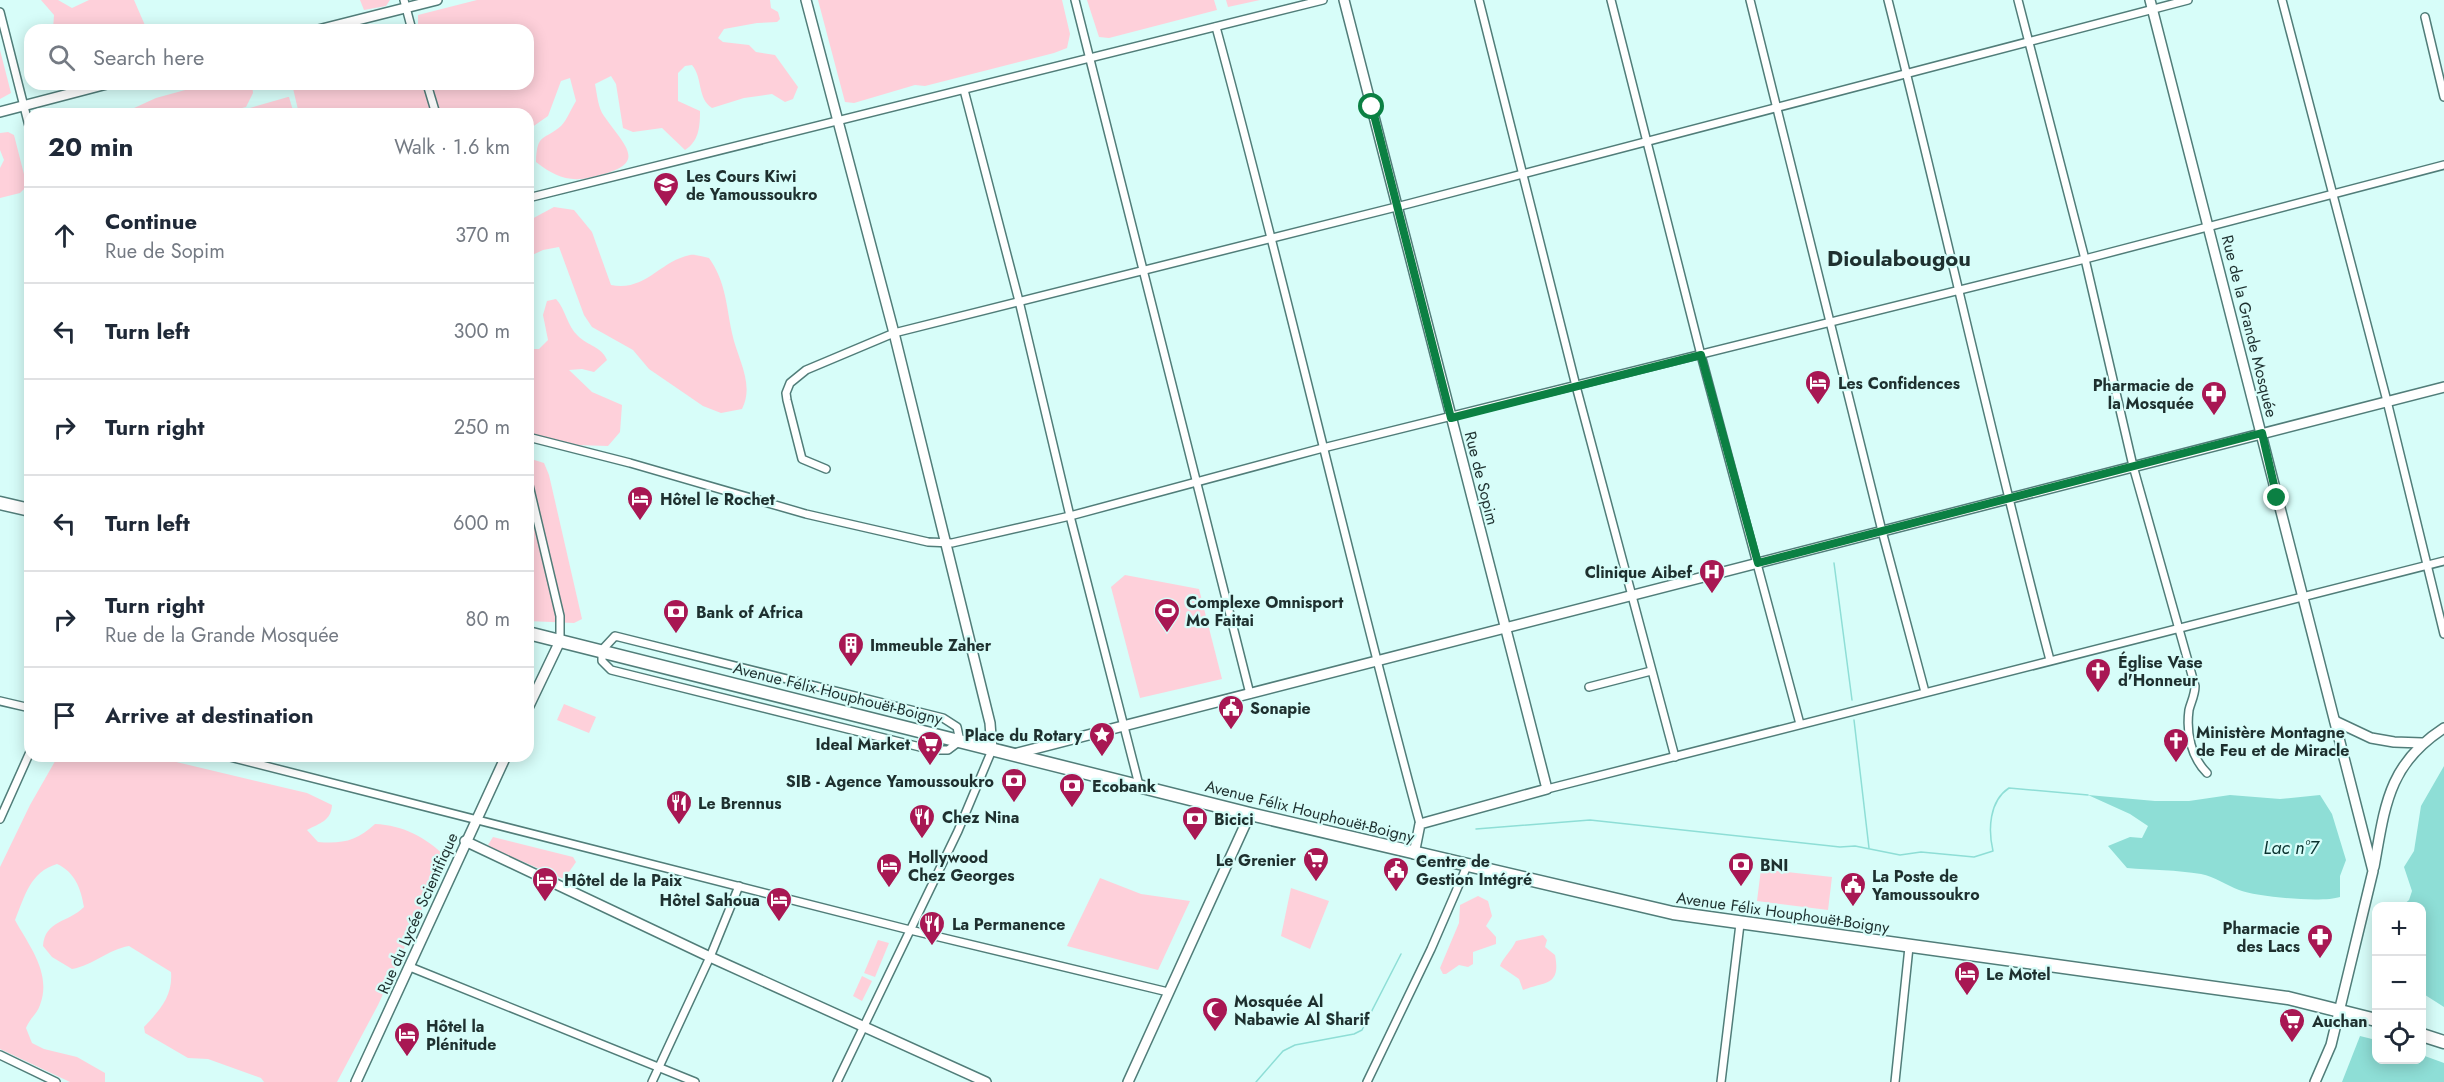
<!DOCTYPE html>
<html lang="en">
<head>
<meta charset="utf-8">
<style>
  :root { --surface:#fff; --page:#f2f2f3; --text:#1f2937; --muted:#747a83; --line:#e0e1e3 }
  body { margin:0; font-family:Jost,sans-serif; background:var(--page); color:var(--text) }
  .controls { position:absolute; right:18px; bottom:18px; display:grid; overflow:hidden; border-radius:12px; box-shadow:0 3px 15px #0003 }
  .controls button { width:54px; height:54px; display:grid; place-items:center; padding:0; border:0; border-bottom:2px solid var(--line); background:var(--surface); color:var(--text); font:30px sans-serif }
  .stop { position:absolute; width:18px; height:18px; margin:-14px; border:4px solid #0b8043; border-radius:50%; background:#fff }
  .stop.end { background:#0b8043; border-color:#fff; box-shadow:0 2px 6px #0008 }
  .list { margin:0; padding:0; list-style:none }
  h2 { display:flex; justify-content:space-between; align-items:center; height:78px; margin:0; padding:0 24px; font-size:26px }
  h2 small { font-size:20px; font-weight:400; color:var(--muted) }
  .list li { display:grid; grid-template-columns:39px 1fr auto; gap:18px; align-items:center; box-sizing:border-box; height:96px; padding:0 24px; border-top:2px solid var(--line) }
  .list b { display:block; font-size:22px; white-space:nowrap }
  .list p { margin:0; font-size:20px; white-space:nowrap; color:var(--muted) }
  .list em { font-size:20px; font-style:normal; color:var(--muted) }
  .icon { flex:none; width:33px; height:33px; fill:none; stroke:currentColor; stroke-width:2; stroke-linecap:round; stroke-linejoin:round }
  .map { position:relative; flex:none; width:2444px; height:1082px; overflow:hidden }
  .search { position:absolute; background:var(--surface); box-shadow:0 3px 15px #0003; left:24px; top:24px; width:510px; height:66px; display:flex; align-items:center; gap:15px; box-sizing:border-box; padding:0 21px; border-radius:18px; color:var(--muted); font-size:22px }
  .panel { position:absolute; background:var(--surface); box-shadow:0 3px 15px #0003; left:24px; top:108px; width:510px; height:654px; border-radius:18px }
  .map>svg:first-child { display:block }
  .green { fill:#fed0da }
  .water { fill:#8eded6 }
  .lines { fill:none; stroke-linecap:round; stroke-linejoin:round }
  .stream { stroke:#8eded6; stroke-width:1.5 }
  .street-casing { stroke:#517d79; stroke-width:10 }
  .secondary-casing { stroke:#517d79; stroke-width:12 }
  .highway-casing { stroke:#517d79; stroke-width:15 }
  .street { stroke:#fff; stroke-width:7 }
  .secondary { stroke:#fff; stroke-width:9 }
  .highway { stroke:#fff; stroke-width:12 }
  .route { stroke:#0b8043; stroke-width:8 }
  .labels { text-anchor:middle; stroke-width:4.5; stroke-linejoin:round; paint-order:stroke }
  .poi-label { font-size:16px; font-weight:bold; fill:#1e302f; stroke:#d7fdf9; text-anchor:start }
  .street-label { font-size:16px; fill:#1e302f; stroke:#d7fdf9 }
  .water-label { font-size:18px; font-style:italic; fill:#0a322f; stroke:#d7fdf9 }
  .district-label { font-size:22px; font-weight:bold; fill:#1e302f; stroke:#d7fdf9 }
</style>
</head>
<body>
<div class="map">
<svg width="2444" height="1082" viewBox="0 0 2444 1082">
  <rect width="100%" height="100%" fill="#d7fdf9"/>
  <g class="green">
    <polygon points="41,0 58,0 72,8 89,0 134,0 147,30 53,30 54,15"/>
    <polygon points="360,0 390,0 386,6 364,10"/>
    <path d="M477 0H770L771 8 778 12 780 19 777 22 757 23 724 29 718 38 723 42 749 45 756 52 775 55 798 87 793 99 785 102 772 94 744 98 712 108C697 98 703 78 692 65L685 66 678 73V101L700 111C700 127 699 141 685 150L662 128 633 132 623 128 616 84 611 76 595 84C597 94 598 108 604 116 628 150 649 164 592 177 569 183 554 176 536 162 537 132 544 141 561 126 567 120 571 109 576 101L570 78 561 81 548 116 528 130V114H299L292 84H528V30H418V15Z"/>
    <polygon points="818,0 1062,0 1070,34 1067,48 1054,53 925,86 915,85 854,103 845,102"/>
    <polygon points="1087,0 1214,0 1217,10 1109,38 1099,37"/>
    <polygon points="1226,0 1260,0 1228,7"/>
    <polygon points="0,50 11,93 0,99"/>
    <polygon points="207,84 252,84 253,93 246,107 218,114 121,114 156,98"/>
    <polygon points="289,97 294,114 229,114 288,97"/>
    <polygon points="8,132 14,135 27,186 20,193 0,198 0,168 4,160 0,150 0,133"/>
    <path d="M554 207 574 210 592 232 611 285C645 292 660 261 690 255 695 254 703 257 709 258 726 282 726 305 732 333 737 358 755 384 742 409L721 413 703 406 649 369 633 350 592 327 584 315 559 247 543 250 528 257V221Z"/>
    <path d="M556 299C566 310 567 326 578 336 588 346 601 346 607 360L594 372 582 369 569 370 592 392 622 405 620 432 608 446 575 445 528 433V344L531 349H539L548 340 543 315 547 301Z"/>
    <polygon points="528,458 544,463 549,475 582,619 574,623 528,621"/>
    <polygon points="1125,575 1199,589 1222,679 1140,698 1111,587"/>
    <polygon points="564,704 596,717 589,733 557,720"/>
    <path d="M58 756H151L307 793 332 805C331 821 320 823 307 830L318 842C342 844 357 841 375 824 403 825 427 838 446 857L378 1005 337 1082H264L261 1078 208 1059 188 1058 145 1033 144 1027C160 1010 173 996 171 972L129 946C107 950 94 965 72 969L52 957 43 946C45 920 68 923 84 907 81 889 75 872 57 864 30 872 25 896 15 920 29 946 52 973 40 1005 37 1014 30 1018 26 1028L32 1043 44 1049 77 1057 105 1073V1082H70L0 1049V867L30 805Z"/>
    <polygon points="493,837 573,857 576,862 564,879 497,851 488,845"/>
    <polygon points="1761,869 1832,877 1828,910 1757,901"/>
    <polygon points="1100,878 1141,894 1190,901 1158,970 1067,946"/>
    <polygon points="1291,888 1329,901 1310,949 1281,936"/>
    <polygon points="1478,896 1488,901 1492,916 1486,926 1496,937 1496,944 1473,952 1473,964 1468,967 1459,965 1446,974 1443,974 1440,968 1459,923 1460,905"/>
    <path d="M1543 935 1547 940 1545 947 1555 955C1561 986 1546 981 1523 990L1519 979 1500 966C1502 959 1512 950 1516 941Z"/>
    <polygon points="878,940 889,943 875,977 864,973"/>
    <polygon points="862,976 872,981 862,1001 853,996"/>
  </g>
  <g class="water">
    <polygon points="2444,766 2444,1007 2422,993 2422,906 2402,906 2409,900 2412,891 2404,867 2414,851 2421,806"/>
    <path d="M2088 795 2155 801H2189L2230 795 2280 799 2320 795 2332 814 2346 860 2340 876V897C2322 903 2257 897 2239 890 2226 885 2215 877 2201 874 2177 870 2151 870 2127 868L2108 846 2130 837 2142 838 2148 826 2130 814Z"/>
    <polygon points="2360,1036 2376,1040 2376,1060 2422,1060 2422,1055 2444,1063 2444,1082 2342,1082"/>
  </g>
  <g class="lines">
    <g class="stream">
      <polyline points="1834,563 1852,700"/>
      <polyline points="1854,720 1869,848"/>
      <path d="M1476 829 1590 820 1840 847 1855 846 1900 855 1921 852 1974 857 1993 851C1988 830 1989 801 2009 788L2088 795"/>
      <polyline points="1256,1082 1283,1051 1295,1045 1354,1034 1362,1030 1401,954"/>
    </g>
    <defs>
      <g id="street">
        <polyline points="404,0 412,30"/>
        <polyline points="1075,0 1250,694"/>
        <polyline points="1479,0 1576,386 1675,757"/>
        <polyline points="1611,0 1701,355 1800,724"/>
        <polyline points="1750,0 1882,531 1925,692"/>
        <path d="M1888 0C1944 220 1992 441 2050 660"/>
        <path d="M2018 0 2085 259 2133 466 2195 686C2195 695 2191 702 2189 710 2186 733 2191 757 2207 773"/>
        <polyline points="2282,0 2387,401 2444,634"/>
        <polyline points="0,12 30,130"/>
        <polyline points="2425,17 2444,97"/>
        <path d="M1216 27C1288 292 1348 559 1420 824"/>
        <polyline points="427,84 436,114"/>
        <polyline points="964,90 1019,301 1070,516 1139,785"/>
        <polyline points="528,198 1323,0"/>
        <polyline points="528,437 630,463 806,514 928,542 952,543 1070,516 1323,448 2085,259 2444,165"/>
        <polyline points="826,469 802,459 787,400 786,393 790,383 806,370 894,333 1408,204 2188,0"/>
        <polyline points="528,481 560,616 560,641"/>
        <polygon points="615,636 943,718 957,727 960,741 948,750 932,750 611,670 602,661 602,650"/>
        <polyline points="1589,687 1651,671"/>
        <polyline points="0,701 30,708"/>
        <polyline points="226,756 910,930 1168,992"/>
        <polyline points="1547,789 2444,561"/>
        <polyline points="0,819 30,752"/>
        <polyline points="410,967 695,1082"/>
        <polyline points="0,1055 56,1082"/>
        <polyline points="652,1082 710,957 739,886"/>
        <polyline points="837,1082 958,831 992,750"/>
        <polyline points="1367,1082 1431,949 1467,866"/>
        <polyline points="1721,1082 1740,924"/>
        <polyline points="1895,1082 1909,947"/>
      </g>
      <g id="secondary">
        <polyline points="806,0 894,333 990,723 992,750"/>
        <polyline points="1344,0 1547,789 1420,824 1414,854"/>
        <polyline points="2150,0 2373,871 2331,1045 2315,1082"/>
        <polyline points="318,30 437,0"/>
        <polyline points="0,112 107,84"/>
        <polyline points="528,708 560,641"/>
        <polyline points="2335,721 2371,738 2394,742 2422,743"/>
        <polyline points="1014,754 2444,387"/>
        <polyline points="465,841 710,957 986,1082"/>
        <path d="M2374 867C2385 806 2388 764 2444 728"/>
        <polyline points="356,1082 506,756"/>
        <polyline points="1128,1082 1250,814"/>
      </g>
      <g id="highway">
        <polyline points="0,503 30,510"/>
        <polyline points="528,633 1250,814 1673,913 2288,998 2376,1020"/>
        <polyline points="2422,1035 2444,1042"/>
      </g>
    </defs>
    <use href="#street" class="street-casing"/>
    <use href="#secondary" class="secondary-casing"/>
    <use href="#highway" class="highway-casing"/>
    <use href="#street" class="street"/>
    <use href="#secondary" class="secondary"/>
    <use href="#highway" class="highway"/>
  </g>
  <g class="lines">
    <polyline class="route" points="1372,107 1451,418 1701,355 1758,563 2262,433 2277,498"/>
  </g>
  <defs>
    <symbol id="school-pin" viewBox="-11 -11 22 30"><path d="M0 17L-7.5 6A9.5 9.5 0 1 1 7.5 6Z" fill="#a81753" stroke="#d7fdf9"/><path d="M0-5L7-2L0 1L-7-2ZM-4 1L0 2.5L4 1V4Q0 6-4 4Z" fill="#fff"/></symbol>
    <symbol id="hotel-pin" viewBox="-11 -11 22 30"><path d="M0 17L-7.5 6A9.5 9.5 0 1 1 7.5 6Z" fill="#a81753" stroke="#d7fdf9"/><path d="M-6-4.5h1.5V1H6V5H4.5V3h-9V5H-6ZM-4 0a1.8 1.8 0 1 1 3.6 0ZM.5 0V-2.5h3Q6-2.5 6 0Z" fill="#fff"/></symbol>
    <symbol id="pharmacy-pin" viewBox="-11 -11 22 30"><path d="M0 17L-7.5 6A9.5 9.5 0 1 1 7.5 6Z" fill="#a81753" stroke="#d7fdf9"/><path d="M-2-6h4v4h4v4h-4v4h-4v-4h-4v-4h4Z" fill="#fff"/></symbol>
    <symbol id="hospital-pin" viewBox="-11 -11 22 30"><path d="M0 17L-7.5 6A9.5 9.5 0 1 1 7.5 6Z" fill="#a81753" stroke="#d7fdf9"/><path d="M-5-5h3v3.5h4V-5h3V5h-3V1.5h-4V5h-3Z" fill="#fff"/></symbol>
    <symbol id="stadium-pin" viewBox="-11 -11 22 30"><path d="M0 17L-7.5 6A9.5 9.5 0 1 1 7.5 6Z" fill="#a81753" stroke="#d7fdf9"/><path d="M0-5a6.5 5 0 1 0 0 10a6.5 5 0 1 0 0-10ZM-3.5-1.8h7v3.6h-7Z" fill="#fff"/></symbol>
    <symbol id="bank-pin" viewBox="-11 -11 22 30"><path d="M0 17L-7.5 6A9.5 9.5 0 1 1 7.5 6Z" fill="#a81753" stroke="#d7fdf9"/><path d="M-6-4H6V4H-6ZM0-2.3a2.3 2.3 0 1 0 0 4.6a2.3 2.3 0 1 0 0-4.6Z" fill="#fff"/></symbol>
    <symbol id="building-pin" viewBox="-11 -11 22 30"><path d="M0 17L-7.5 6A9.5 9.5 0 1 1 7.5 6Z" fill="#a81753" stroke="#d7fdf9"/><path d="M-4-6H4V6H1V3H-1V6H-4ZM-2.5-4.3h1.7v1.8h-1.7ZM.8-4.3h1.7v1.8H.8ZM-2.5-1h1.7V.8h-1.7ZM.8-1h1.7V.8H.8Z" fill="#fff"/></symbol>
    <symbol id="church-pin" viewBox="-11 -11 22 30"><path d="M0 17L-7.5 6A9.5 9.5 0 1 1 7.5 6Z" fill="#a81753" stroke="#d7fdf9"/><path d="M-1.2-6h2.4v3.5h3.3v2.4h-3.3V6h-2.4V-.1h-3.3v-2.4h3.3Z" fill="#fff"/></symbol>
    <symbol id="civic-pin" viewBox="-11 -11 22 30"><path d="M0 17L-7.5 6A9.5 9.5 0 1 1 7.5 6Z" fill="#a81753" stroke="#d7fdf9"/><path d="M-.6-6.5H3V-4.5H.6V-3L4-1V1h2V6H-6V1h2V-1L-.6-3ZM-1.2 2.5V6h2.4V2.5Z" fill="#fff"/></symbol>
    <symbol id="sight-pin" viewBox="-11 -11 22 30"><path d="M0 17L-7.5 6A9.5 9.5 0 1 1 7.5 6Z" fill="#a81753" stroke="#d7fdf9"/><path d="M0-6L1.8-2.2L6-1.7L2.9 1.2L3.7 5.4L0 3.3L-3.7 5.4L-2.9 1.2L-6-1.7L-1.8-2.2Z" fill="#fff"/></symbol>
    <symbol id="supermarket-pin" viewBox="-11 -11 22 30"><path d="M0 17L-7.5 6A9.5 9.5 0 1 1 7.5 6Z" fill="#a81753" stroke="#d7fdf9"/><path d="M-6-5.5h2.5l.6 2H6L4.5 2H-2.5L-4.4-4H-6ZM-1.5 3.2a1.3 1.3 0 1 0 .1 0ZM3 3.2a1.3 1.3 0 1 0 .1 0Z" fill="#fff"/></symbol>
    <symbol id="restaurant-pin" viewBox="-11 -11 22 30"><path d="M0 17L-7.5 6A9.5 9.5 0 1 1 7.5 6Z" fill="#a81753" stroke="#d7fdf9"/><path d="M-5-6h1v4h1v-4h1v4h1v-4h1v5L-1.5 .5V6h-2V.5L-5-1ZM5-6V6H3V1.5H1.5Q1.5-4 5-6Z" fill="#fff"/></symbol>
    <symbol id="mosque-pin" viewBox="-11 -11 22 30"><path d="M0 17L-7.5 6A9.5 9.5 0 1 1 7.5 6Z" fill="#a81753" stroke="#d7fdf9"/><path d="M3.5-4.9A6 6 0 1 0 3.5 4.9A5 5 0 1 1 3.5-4.9Z" fill="#fff"/></symbol>
  </defs>
  <g fill-rule="evenodd">
    <use href="#school-pin" x="651" y="170" width="30" height="40"/>
    <use href="#hotel-pin" x="1803" y="368" width="30" height="40"/>
    <use href="#pharmacy-pin" x="2199" y="379" width="30" height="40"/>
    <use href="#hotel-pin" x="625" y="484" width="30" height="40"/>
    <use href="#hospital-pin" x="1697" y="557" width="30" height="40"/>
    <use href="#stadium-pin" x="1152" y="596" width="30" height="40"/>
    <use href="#bank-pin" x="661" y="597" width="30" height="40"/>
    <use href="#building-pin" x="836" y="630" width="30" height="40"/>
    <use href="#church-pin" x="2083" y="656" width="30" height="40"/>
    <use href="#civic-pin" x="1216" y="693" width="30" height="40"/>
    <use href="#sight-pin" x="1087" y="720" width="30" height="40"/>
    <use href="#church-pin" x="2161" y="726" width="30" height="40"/>
    <use href="#supermarket-pin" x="915" y="729" width="30" height="40"/>
    <use href="#bank-pin" x="999" y="766" width="30" height="40"/>
    <use href="#bank-pin" x="1057" y="771" width="30" height="40"/>
    <use href="#restaurant-pin" x="664" y="788" width="30" height="40"/>
    <use href="#restaurant-pin" x="907" y="802" width="30" height="40"/>
    <use href="#bank-pin" x="1180" y="804" width="30" height="40"/>
    <use href="#supermarket-pin" x="1301" y="845" width="30" height="40"/>
    <use href="#bank-pin" x="1726" y="850" width="30" height="40"/>
    <use href="#hotel-pin" x="874" y="851" width="30" height="40"/>
    <use href="#civic-pin" x="1381" y="855" width="30" height="40"/>
    <use href="#hotel-pin" x="530" y="865" width="30" height="40"/>
    <use href="#civic-pin" x="1838" y="870" width="30" height="40"/>
    <use href="#hotel-pin" x="764" y="885" width="30" height="40"/>
    <use href="#restaurant-pin" x="917" y="909" width="30" height="40"/>
    <use href="#pharmacy-pin" x="2305" y="922" width="30" height="40"/>
    <use href="#hotel-pin" x="1952" y="959" width="30" height="40"/>
    <use href="#mosque-pin" x="1200" y="995" width="30" height="40"/>
    <use href="#supermarket-pin" x="2277" y="1006" width="30" height="40"/>
    <use href="#hotel-pin" x="392" y="1020" width="30" height="40"/>
  </g>
  <g class="labels">
    <g class="poi-label">
      <text x="686" y="182">Les Cours Kiwi<tspan x="686" dy="18">de Yamoussoukro</tspan></text>
      <text x="1838" y="389">Les Confidences</text>
      <text x="2194" y="391" text-anchor="end">Pharmacie de<tspan x="2194" dy="18">la Mosquée</tspan></text>
      <text x="660" y="505">Hôtel le Rochet</text>
      <text x="1692" y="578" text-anchor="end">Clinique Aibef</text>
      <text x="1186" y="608">Complexe Omnisport<tspan x="1186" dy="18">Mo Faitai</tspan></text>
      <text x="696" y="618">Bank of Africa</text>
      <text x="870" y="651">Immeuble Zaher</text>
      <text x="2118" y="668">Église Vase<tspan x="2118" dy="18">d'Honneur</tspan></text>
      <text x="1250" y="714">Sonapie</text>
      <text x="2196" y="738">Ministère Montagne<tspan x="2196" dy="18">de Feu et de Miracle</tspan></text>
      <text x="1082" y="741" text-anchor="end">Place du Rotary</text>
      <text x="910" y="750" text-anchor="end">Ideal Market</text>
      <text x="994" y="787" text-anchor="end">SIB - Agence Yamoussoukro</text>
      <text x="1092" y="792">Ecobank</text>
      <text x="698" y="809">Le Brennus</text>
      <text x="942" y="823">Chez Nina</text>
      <text x="1214" y="825">Bicici</text>
      <text x="908" y="863">Hollywood<tspan x="908" dy="18">Chez Georges</tspan></text>
      <text x="1296" y="866" text-anchor="end">Le Grenier</text>
      <text x="1416" y="867">Centre de<tspan x="1416" dy="18">Gestion Intégré</tspan></text>
      <text x="1760" y="871">BNI</text>
      <text x="1872" y="882">La Poste de<tspan x="1872" dy="18">Yamoussoukro</tspan></text>
      <text x="564" y="886">Hôtel de la Paix</text>
      <text x="760" y="906" text-anchor="end">Hôtel Sahoua</text>
      <text x="952" y="930">La Permanence</text>
      <text x="2300" y="934" text-anchor="end">Pharmacie<tspan x="2300" dy="18">des Lacs</tspan></text>
      <text x="1986" y="980">Le Motel</text>
      <text x="1234" y="1007">Mosquée Al<tspan x="1234" dy="18">Nabawie Al Sharif</tspan></text>
      <text x="2312" y="1027">Auchan</text>
      <text x="426" y="1032">Hôtel la<tspan x="426" dy="18">Plénitude</tspan></text>
    </g>
    <g class="street-label">
      <text transform="translate(2250 326) rotate(76)" y="6">Rue de la Grande Mosquée</text>
      <text transform="translate(1482 478) rotate(76)" y="6">Rue de Sopim</text>
      <text transform="translate(838 693) rotate(14)" y="6">Avenue Félix Houphouët-Boigny</text>
      <text transform="translate(1310 811) rotate(14)" y="6">Avenue Félix Houphouët-Boigny</text>
      <text transform="translate(1783 912) rotate(8)" y="6">Avenue Félix Houphouët-Boigny</text>
      <text transform="translate(417 913) rotate(-66)" y="6">Rue du Lycée Scientifique</text>
    </g>
    <g class="water-label">
      <text x="2291" y="854">Lac n°7</text>
    </g>
    <g class="district-label">
      <text x="1899" y="266">Dioulabougou</text>
    </g>
  </g>
</svg>
<div class="controls">
<button>+</button>
<button>−</button>
<button><svg class="icon" aria-label="locate" viewBox="0 0 24 24"><circle cx="12" cy="12" r="6"/><path d="M12 2v4M12 18v4M2 12h4M18 12h4"/></svg></button>
</div>
<div class="stop" style="left:1372px;top:107px"></div>
<div class="stop end" style="left:2277px;top:498px"></div>
<div class="search"><svg class="icon" aria-label="search" viewBox="0 0 24 24"><circle cx="10" cy="10" r="6"/><path d="M15 15l6 6"/></svg>Search here</div>
<section class="panel">
<h2>20 min<small>Walk · 1.6 km</small></h2>
<ul class="list">
<li><svg class="icon" aria-label="ahead" viewBox="0 0 24 24"><path d="M12 20V5M6 11l6-6 6 6"/></svg><div><b>Continue</b><p>Rue de Sopim</p></div><em>370 m</em></li>
<li><svg class="icon" aria-label="left" viewBox="0 0 24 24"><path d="M17 20v-9H6M10 6l-5 5 5 5"/></svg><div><b>Turn left</b></div><em>300 m</em></li>
<li><svg class="icon" aria-label="right" viewBox="0 0 24 24"><path d="M7 20v-9h11M14 6l5 5-5 5"/></svg><div><b>Turn right</b></div><em>250 m</em></li>
<li><svg class="icon" aria-label="left" viewBox="0 0 24 24"><path d="M17 20v-9H6M10 6l-5 5 5 5"/></svg><div><b>Turn left</b></div><em>600 m</em></li>
<li><svg class="icon" aria-label="right" viewBox="0 0 24 24"><path d="M7 20v-9h11M14 6l5 5-5 5"/></svg><div><b>Turn right</b><p>Rue de la Grande Mosquée</p></div><em>80 m</em></li>
<li><svg class="icon" aria-label="arrive" viewBox="0 0 24 24"><path d="M6 21V4h12l-3 4 3 4H6"/></svg><div><b>Arrive at destination</b></div></li>
</ul>
</section>
</div>
</body>
</html>
